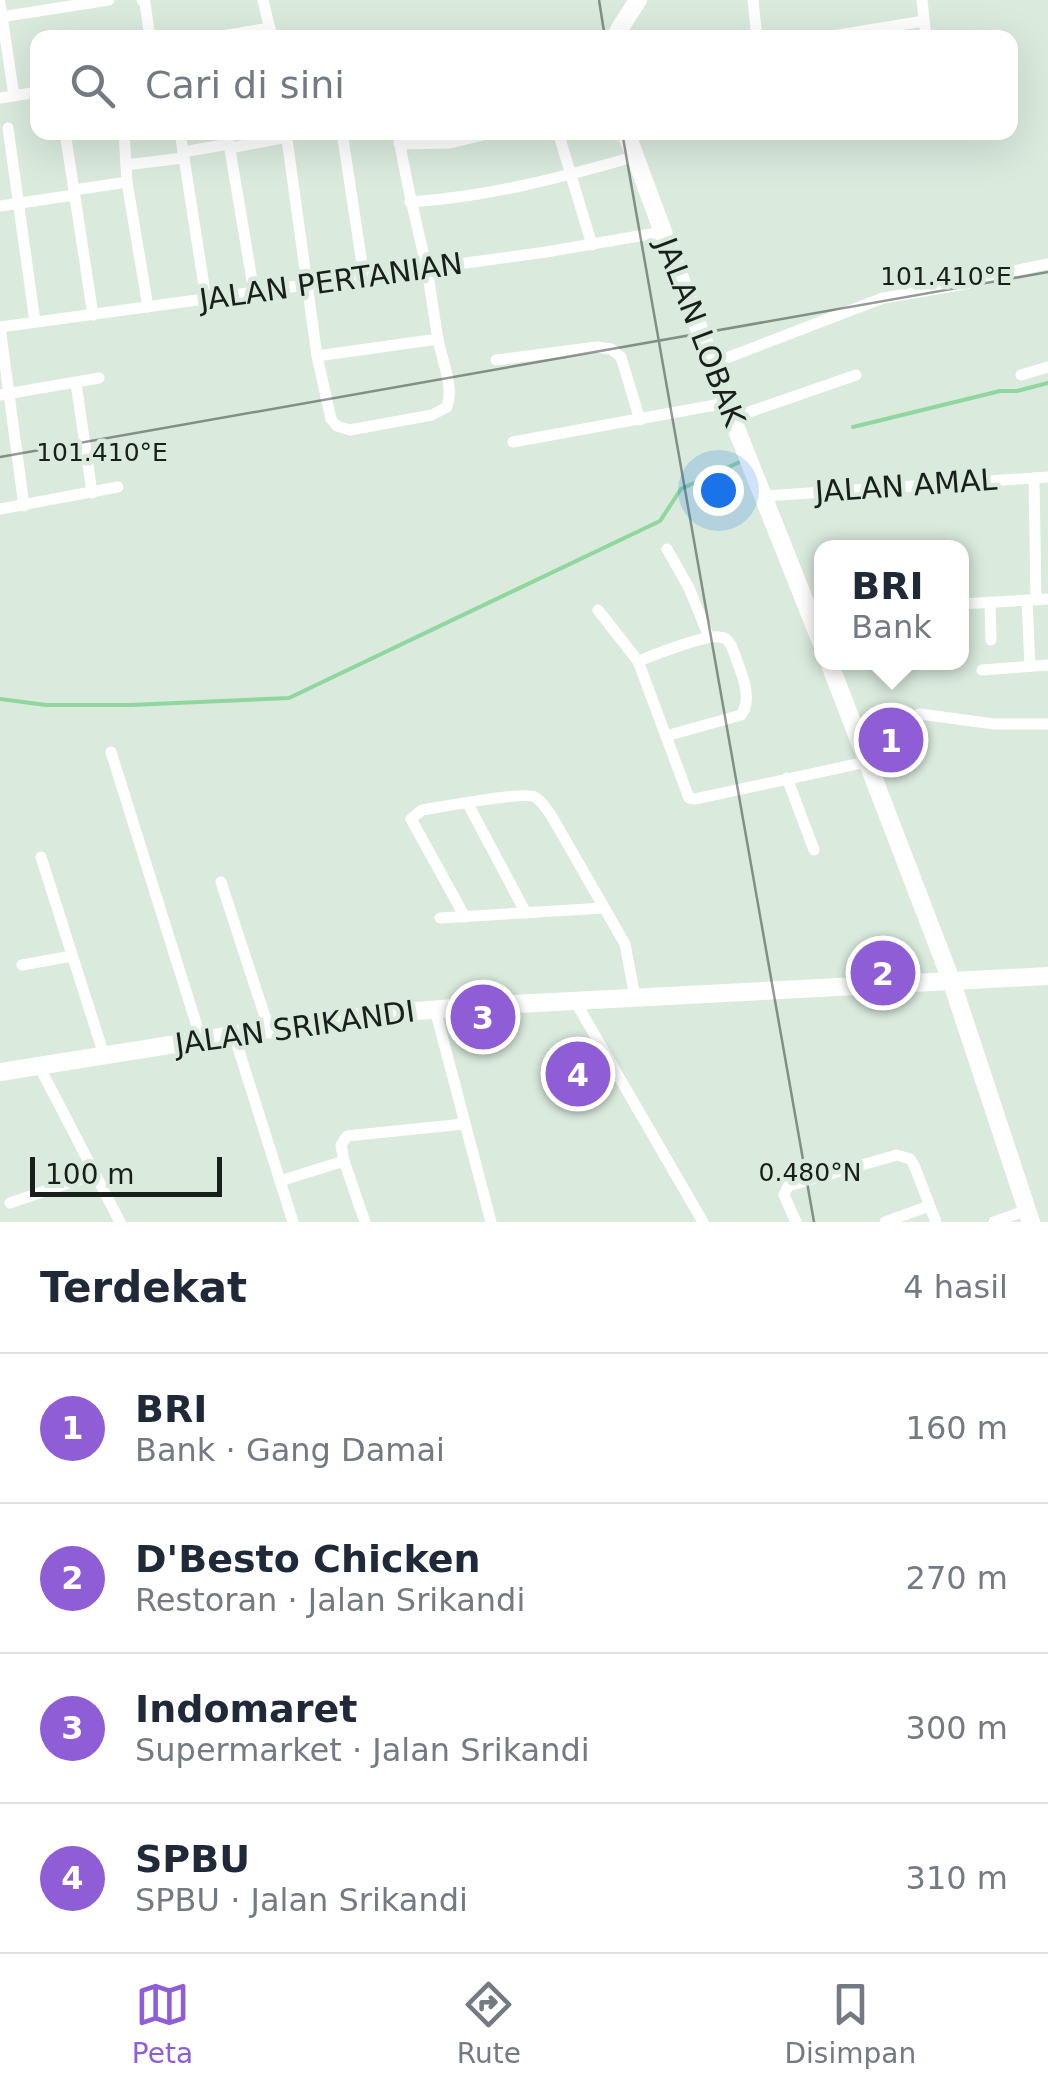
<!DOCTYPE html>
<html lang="id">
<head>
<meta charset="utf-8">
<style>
  :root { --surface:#fff; --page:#f6f6f7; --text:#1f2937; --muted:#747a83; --line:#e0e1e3; --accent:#8f5ed7 }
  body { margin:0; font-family:"DejaVu Sans",sans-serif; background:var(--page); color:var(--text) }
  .scale { position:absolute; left:30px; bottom:25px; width:192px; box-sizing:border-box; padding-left:10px; border:5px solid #191f1a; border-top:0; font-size:28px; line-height:35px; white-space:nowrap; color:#191f1a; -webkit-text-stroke:8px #daeadd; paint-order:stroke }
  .you { position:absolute; left:718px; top:490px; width:35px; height:35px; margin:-25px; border:8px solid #fff; border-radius:50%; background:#1a73e8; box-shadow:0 0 0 15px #1a73e833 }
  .badge { display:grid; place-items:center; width:65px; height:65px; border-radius:50%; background:var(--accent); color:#fff; font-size:32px; font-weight:700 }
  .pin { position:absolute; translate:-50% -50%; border:5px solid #fff; box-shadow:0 2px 10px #0006 }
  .popup { position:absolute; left:814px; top:540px; width:155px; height:130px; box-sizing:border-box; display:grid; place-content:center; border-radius:20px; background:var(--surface); filter:drop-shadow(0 2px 8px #0005); font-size:32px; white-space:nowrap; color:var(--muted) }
  .popup b { font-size:38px; color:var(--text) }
  .popup::after { content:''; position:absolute; left:50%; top:100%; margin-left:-20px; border:20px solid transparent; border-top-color:var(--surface) }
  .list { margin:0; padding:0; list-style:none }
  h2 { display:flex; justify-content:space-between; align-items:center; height:130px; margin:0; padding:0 40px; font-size:42px }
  h2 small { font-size:32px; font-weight:400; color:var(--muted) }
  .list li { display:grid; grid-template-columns:65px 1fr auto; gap:30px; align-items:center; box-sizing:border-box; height:150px; padding:0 40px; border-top:2px solid var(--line) }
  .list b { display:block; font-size:38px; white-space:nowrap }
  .list p { margin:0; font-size:32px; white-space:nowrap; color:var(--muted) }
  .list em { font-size:32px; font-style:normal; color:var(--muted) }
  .icon { flex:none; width:55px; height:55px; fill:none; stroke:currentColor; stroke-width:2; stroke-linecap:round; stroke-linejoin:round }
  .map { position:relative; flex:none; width:1048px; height:1222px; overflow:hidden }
  .search { position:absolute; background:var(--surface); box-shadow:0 10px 40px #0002; left:30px; right:30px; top:30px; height:110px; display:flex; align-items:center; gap:25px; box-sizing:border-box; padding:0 35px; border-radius:20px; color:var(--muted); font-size:38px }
  .sheet { height:730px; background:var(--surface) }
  nav { display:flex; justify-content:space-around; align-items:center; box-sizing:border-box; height:140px; border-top:2px solid var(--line); background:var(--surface); font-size:28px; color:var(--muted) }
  nav a { display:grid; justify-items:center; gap:5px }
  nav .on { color:var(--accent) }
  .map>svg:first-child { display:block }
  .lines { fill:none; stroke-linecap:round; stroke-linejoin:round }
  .stream { stroke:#90d69f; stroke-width:4 }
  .street { stroke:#fff; stroke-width:11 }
  .secondary { stroke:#fff; stroke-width:18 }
  .ticks { fill:none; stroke:#191f1a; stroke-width:2.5; stroke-opacity:0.45 }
  .labels { text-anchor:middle; stroke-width:9; stroke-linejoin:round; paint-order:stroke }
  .street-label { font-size:30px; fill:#191f1a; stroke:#daeadd }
  .ticks-label { font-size:25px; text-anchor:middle; fill:#191f1a; stroke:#daeadd; stroke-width:9; stroke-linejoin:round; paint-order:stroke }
</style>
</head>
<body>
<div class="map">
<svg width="1048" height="1222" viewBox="0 0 1048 1222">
  <rect width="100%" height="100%" fill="#daeadd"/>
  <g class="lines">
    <g class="stream">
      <polyline points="853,427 1000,391 1017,391 1048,383"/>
      <polyline points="0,699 46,705 131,705 289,698 660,521 681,489 744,460"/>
    </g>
    <g class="street">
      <polyline points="142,0 145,3 150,38"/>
      <polyline points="263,0 272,38"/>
      <polyline points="753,0 757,38"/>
      <polyline points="922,0 926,38"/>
      <polyline points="0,3 14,96"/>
      <polyline points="0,17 109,0"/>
      <polyline points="209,38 270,28"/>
      <polyline points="820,38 924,21"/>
      <polyline points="0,98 38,92"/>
      <polyline points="8,128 35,322"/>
      <polyline points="65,132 93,315"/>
      <polyline points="124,132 127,182 148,307"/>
      <polyline points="180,132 206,299"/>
      <polyline points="227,132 254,292"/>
      <path d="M286 132 317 356 331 419 337 426 350 430 432 415 447 407C454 386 442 361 438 339 434 316 431 293 427 270 417 224 405 179 398 132"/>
      <polyline points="342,132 364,277"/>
      <polyline points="558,132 592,245"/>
      <polyline points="399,144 450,143 495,132"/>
      <polyline points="230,148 287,137"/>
      <polyline points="183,152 229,144"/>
      <polyline points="126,165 183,158"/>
      <polyline points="74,190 127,182"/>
      <path d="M410 202C486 197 560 178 633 157"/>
      <polyline points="0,206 74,195"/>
      <polyline points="0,327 546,252 662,232"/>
      <polyline points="0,327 24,506"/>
      <polyline points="317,356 438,339"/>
      <polyline points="496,360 597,347 611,349 621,357 640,420"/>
      <polyline points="711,364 883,298 966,284 998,274 1048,264"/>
      <polyline points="1021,375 1048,367"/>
      <polyline points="76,383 92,493"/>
      <polyline points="0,395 99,378"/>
      <polyline points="732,418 856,375"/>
      <polyline points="513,442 726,403"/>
      <polyline points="1034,478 1036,600"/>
      <polyline points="764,496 1048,477"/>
      <polyline points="0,509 118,487"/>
      <polyline points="667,549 689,588 709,637"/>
      <polyline points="1027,600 1030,666"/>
      <polyline points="990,602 991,640"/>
      <polyline points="961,604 1048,599"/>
      <polyline points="598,610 638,661 689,798 695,799 866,762"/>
      <path d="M638 661C655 655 705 634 719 637 728 638 727 640 732 647 738 666 755 697 741 715L666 736"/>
      <polyline points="982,670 1048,665"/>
      <polyline points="855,731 920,714 994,724 1048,724"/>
      <polyline points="111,752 201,1039"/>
      <polyline points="787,778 814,850"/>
      <polyline points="468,804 526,913"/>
      <polyline points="41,857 104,1055"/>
      <polyline points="221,882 269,1029"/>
      <path d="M465 917 411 819 422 810C442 807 523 791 535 797 542 801 546 809 551 815L625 944 635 997"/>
      <polyline points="440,918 604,908"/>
      <polyline points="22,965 72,956"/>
      <polyline points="575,1001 703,1222"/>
      <polyline points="435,1009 491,1222"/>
      <polyline points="234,1035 293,1222"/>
      <polyline points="38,1064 120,1222"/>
      <polyline points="344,1161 365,1222"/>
      <polyline points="280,1181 344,1161 341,1145 347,1136 464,1124"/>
      <polyline points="10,1203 95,1174"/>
      <polyline points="796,1222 784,1195 788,1186 897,1155 910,1159 914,1165 936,1222"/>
      <polyline points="885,1222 929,1206"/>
      <polyline points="994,1222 1027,1210"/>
    </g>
    <g class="secondary">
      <polyline points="616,38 620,28 638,0"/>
      <polyline points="626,132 732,418 821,642"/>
      <polyline points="829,662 951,980 1031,1222"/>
      <polyline points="0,1072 269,1029 381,1014 477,1006 1048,976"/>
    </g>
  </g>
  <path class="ticks" d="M599 0 605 38M622 132 814 1222M0 457 1048 272"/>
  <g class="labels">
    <g class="street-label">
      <text transform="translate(331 282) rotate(-8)" y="10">JALAN PERTANIAN</text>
      <text transform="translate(700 332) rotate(69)" y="10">JALAN LOBAK</text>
      <text transform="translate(906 486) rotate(-4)" y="10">JALAN AMAL</text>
      <text transform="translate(295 1028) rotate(-8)" y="10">JALAN SRIKANDI</text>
    </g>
  </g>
  <g class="ticks-label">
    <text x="946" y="285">101.410°E</text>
    <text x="102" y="461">101.410°E</text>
    <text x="810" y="1181">0.480°N</text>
  </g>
</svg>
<div class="scale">100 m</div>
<div class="you"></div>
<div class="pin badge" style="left:891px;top:740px">1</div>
<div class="popup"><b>BRI</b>Bank</div>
<div class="pin badge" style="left:883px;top:973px">2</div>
<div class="pin badge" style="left:483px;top:1017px">3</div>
<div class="pin badge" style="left:578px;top:1074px">4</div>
<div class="search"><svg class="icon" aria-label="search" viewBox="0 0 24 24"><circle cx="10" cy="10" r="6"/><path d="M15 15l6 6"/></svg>Cari di sini</div>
</div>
<section class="sheet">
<h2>Terdekat<small>4 hasil</small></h2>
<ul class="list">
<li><span class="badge">1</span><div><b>BRI</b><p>Bank · Gang Damai</p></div><em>160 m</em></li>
<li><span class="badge">2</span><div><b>D'Besto Chicken</b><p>Restoran · Jalan Srikandi</p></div><em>270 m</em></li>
<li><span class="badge">3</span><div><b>Indomaret</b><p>Supermarket · Jalan Srikandi</p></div><em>300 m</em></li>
<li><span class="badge">4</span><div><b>SPBU</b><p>SPBU · Jalan Srikandi</p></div><em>310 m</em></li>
</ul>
</section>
<nav>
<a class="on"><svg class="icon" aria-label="map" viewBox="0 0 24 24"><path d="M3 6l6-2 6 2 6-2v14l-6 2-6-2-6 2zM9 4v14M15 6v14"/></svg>Peta</a>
<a><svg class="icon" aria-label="directions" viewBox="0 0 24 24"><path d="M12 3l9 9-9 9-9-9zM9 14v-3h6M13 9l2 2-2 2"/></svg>Rute</a>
<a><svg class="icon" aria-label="saved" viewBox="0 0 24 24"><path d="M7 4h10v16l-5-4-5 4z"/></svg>Disimpan</a>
</nav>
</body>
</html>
